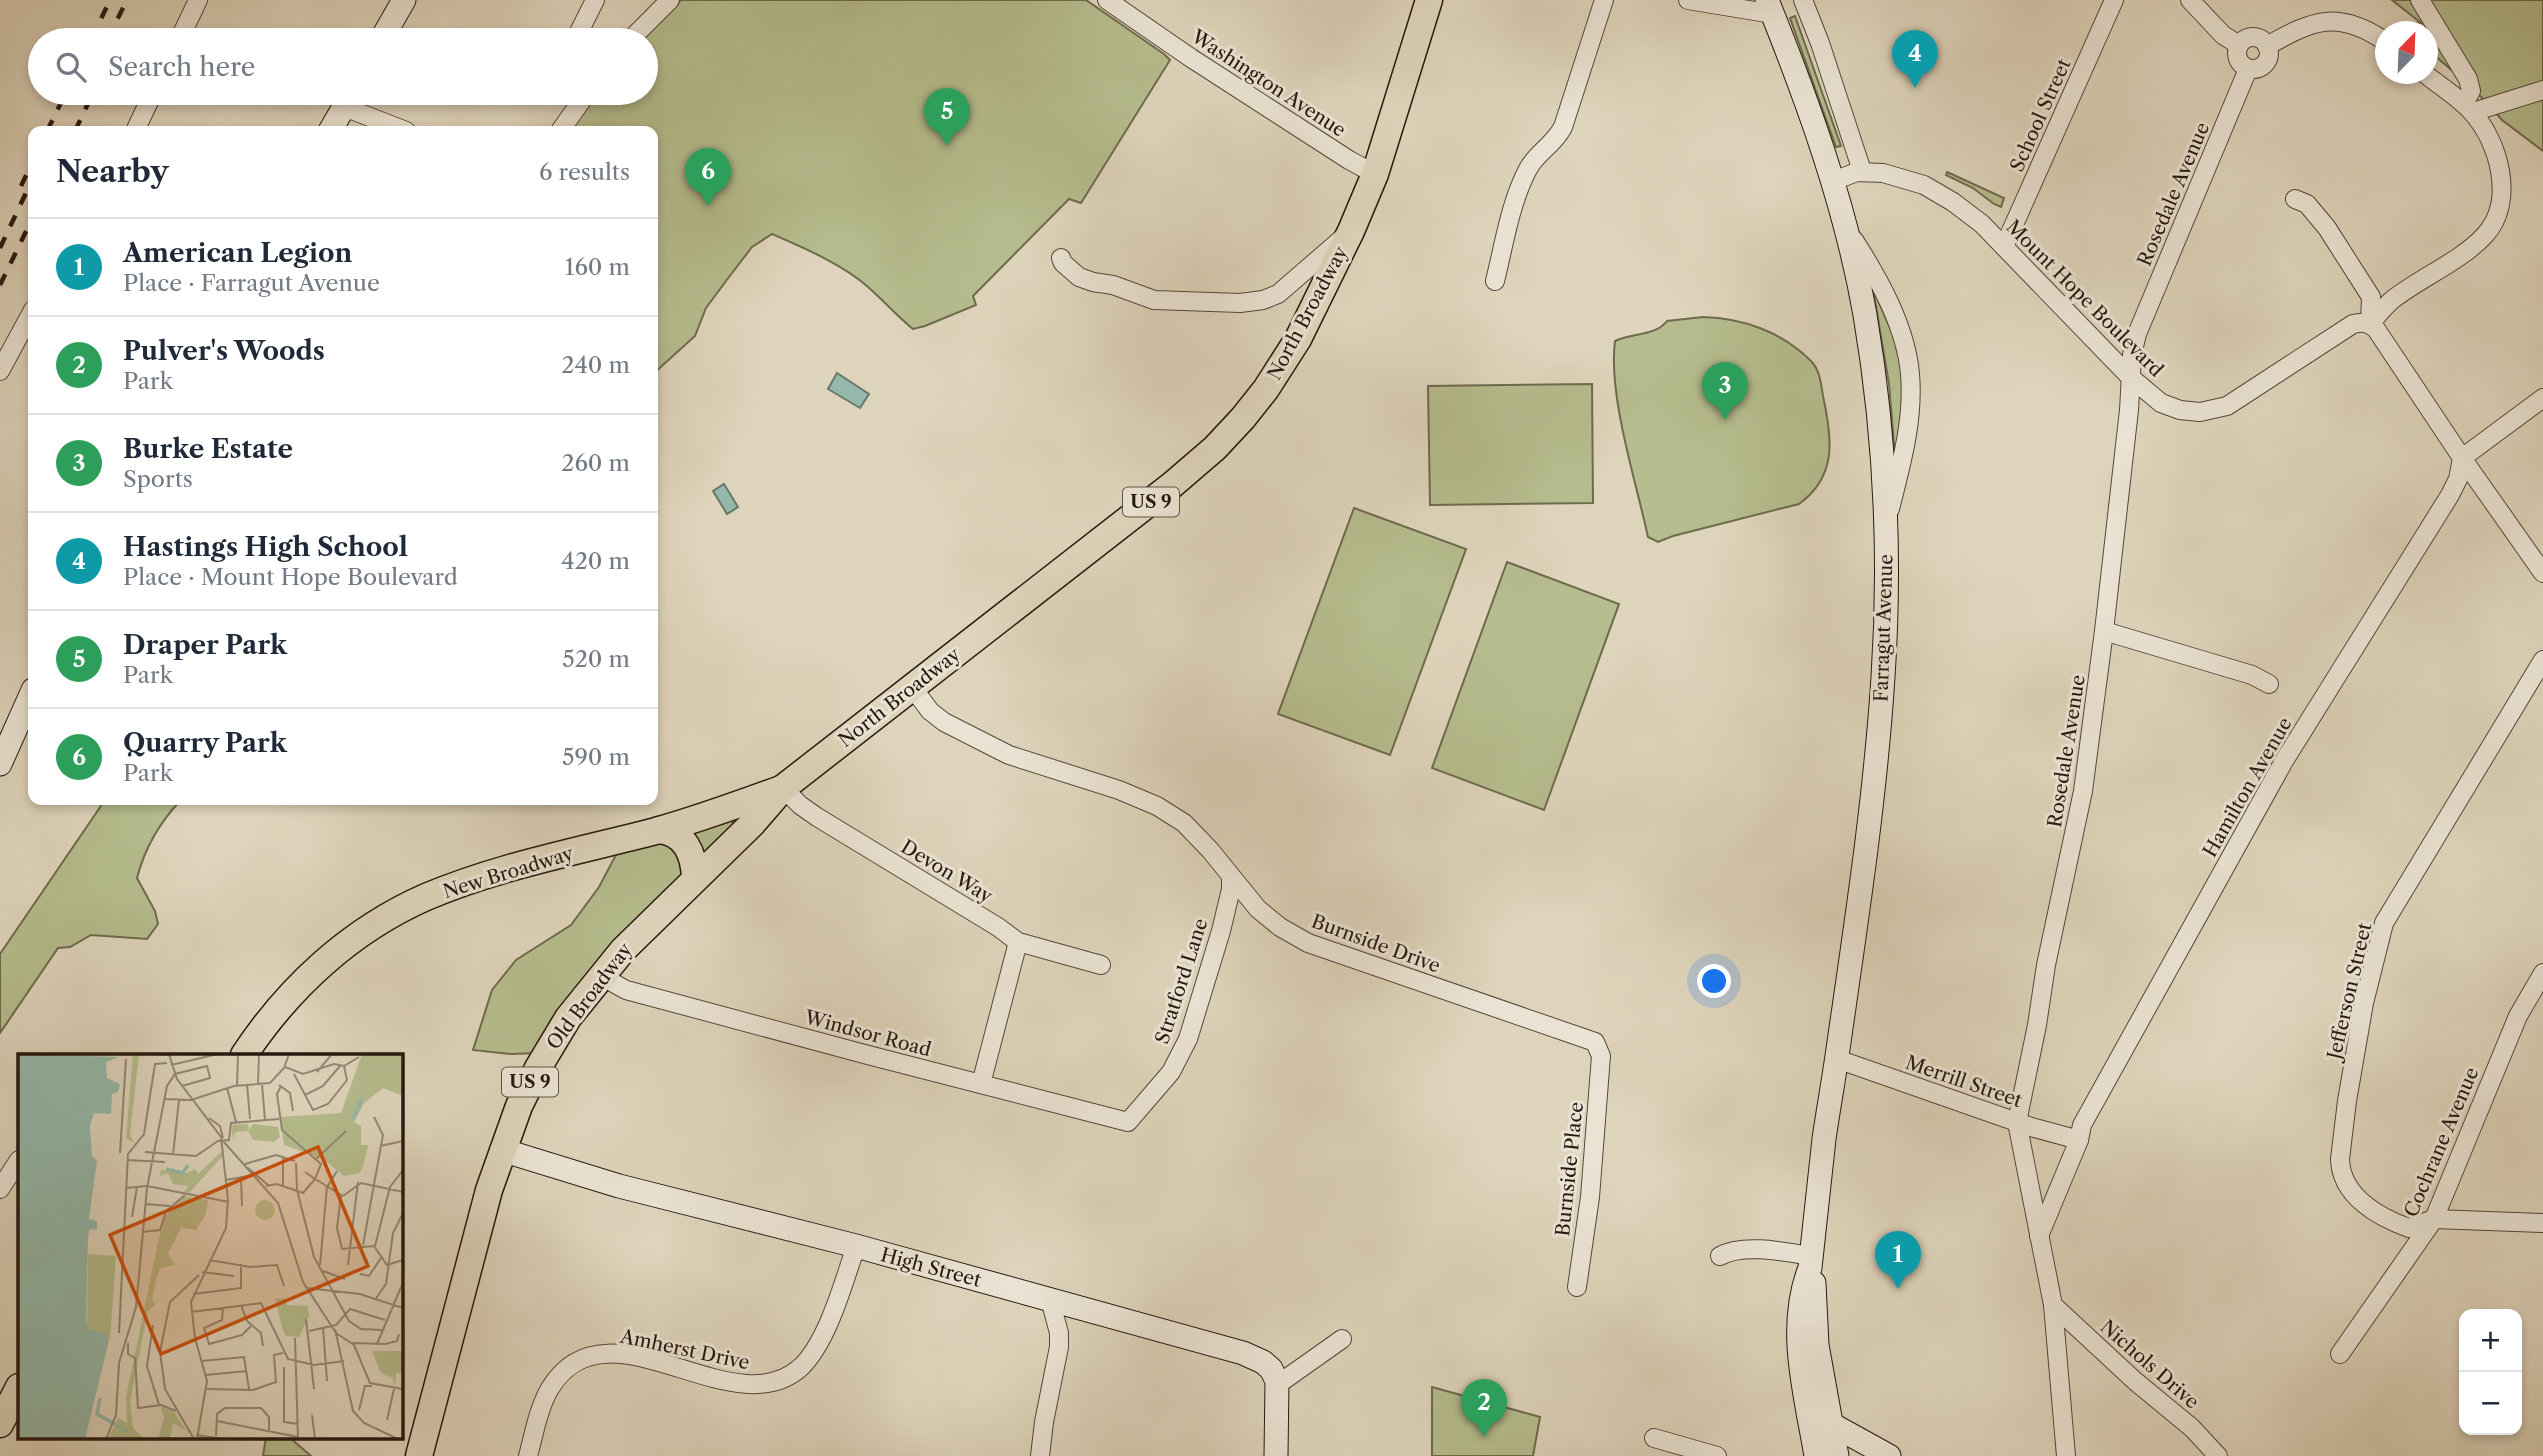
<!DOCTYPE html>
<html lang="en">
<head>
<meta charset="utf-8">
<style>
  :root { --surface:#fff; --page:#f6f6f7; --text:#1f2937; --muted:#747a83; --line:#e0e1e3; --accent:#8f2418 }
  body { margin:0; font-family:"Libre Caslon Text",serif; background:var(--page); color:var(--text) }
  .controls { position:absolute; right:21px; bottom:21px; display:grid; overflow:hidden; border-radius:14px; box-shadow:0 4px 10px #0003 }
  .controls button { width:63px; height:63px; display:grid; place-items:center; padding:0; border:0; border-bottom:2px solid var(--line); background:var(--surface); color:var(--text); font:35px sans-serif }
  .compass { position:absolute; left:2375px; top:21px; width:63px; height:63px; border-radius:50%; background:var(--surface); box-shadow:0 4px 10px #0003; rotate:23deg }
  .you { position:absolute; left:1715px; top:982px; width:24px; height:24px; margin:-18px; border:5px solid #fff; border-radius:50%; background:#1a73e8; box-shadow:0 0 0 10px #1a73e833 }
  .badge { display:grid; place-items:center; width:46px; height:46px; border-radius:50%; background:var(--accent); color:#fff; font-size:23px; font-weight:700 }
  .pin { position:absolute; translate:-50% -58px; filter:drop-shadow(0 2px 4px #0008) }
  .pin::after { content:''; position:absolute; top:37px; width:24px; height:21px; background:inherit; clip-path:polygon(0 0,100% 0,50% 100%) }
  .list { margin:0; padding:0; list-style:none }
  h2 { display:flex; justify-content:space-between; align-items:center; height:91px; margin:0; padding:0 28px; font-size:30px }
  h2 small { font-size:23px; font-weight:400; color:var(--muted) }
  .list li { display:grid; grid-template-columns:46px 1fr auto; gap:21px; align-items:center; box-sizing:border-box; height:98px; padding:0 28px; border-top:2px solid var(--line) }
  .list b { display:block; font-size:26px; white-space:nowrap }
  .list p { margin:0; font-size:23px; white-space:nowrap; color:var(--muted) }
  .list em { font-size:23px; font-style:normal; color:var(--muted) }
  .icon { flex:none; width:38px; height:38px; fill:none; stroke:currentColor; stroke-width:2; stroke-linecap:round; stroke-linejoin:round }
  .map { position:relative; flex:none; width:2543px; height:1456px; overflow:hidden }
  .search { position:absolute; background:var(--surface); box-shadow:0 4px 10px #0003; left:28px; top:28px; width:630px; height:77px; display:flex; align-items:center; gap:18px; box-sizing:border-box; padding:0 24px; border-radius:38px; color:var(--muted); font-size:26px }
  .panel { position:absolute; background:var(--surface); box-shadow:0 4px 10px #0003; left:28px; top:126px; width:630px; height:679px; border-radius:14px }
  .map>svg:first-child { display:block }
  .green { fill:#b5bc8d; stroke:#6e6a4e; stroke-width:2 }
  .water { fill:#94b9aa; stroke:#68786c; stroke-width:2 }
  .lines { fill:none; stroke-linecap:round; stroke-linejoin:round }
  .street-casing { stroke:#54463a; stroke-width:20 }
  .secondary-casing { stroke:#26170f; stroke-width:25 }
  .primary-casing { stroke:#26170f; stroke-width:29 }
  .street { stroke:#eae3d3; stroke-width:18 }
  .secondary { stroke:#eae3d3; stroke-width:23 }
  .primary { stroke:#ded4bb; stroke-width:26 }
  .rail { stroke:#26170f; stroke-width:4.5; stroke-dasharray:12 12; stroke-linecap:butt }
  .labels { text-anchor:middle; stroke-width:6; stroke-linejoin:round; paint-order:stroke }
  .shield { fill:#eae3d3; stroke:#61544a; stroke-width:2 }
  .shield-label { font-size:18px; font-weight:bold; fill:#26170f }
  .street-label { font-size:19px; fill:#26170f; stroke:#eae3d3 }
  .inset-river { fill:none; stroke:#94b9aa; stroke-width:3.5 }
  .inset-road { fill:none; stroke:#948876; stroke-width:2 }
  .view { fill:#cb4f0c; fill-opacity:0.15; stroke:#cb4f0c; stroke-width:3.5 }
  .inset-edge { fill:none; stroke:#26170f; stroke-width:3.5 }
</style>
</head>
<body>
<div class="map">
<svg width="2543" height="1456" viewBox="0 0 2543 1456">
  <rect width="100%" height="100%" fill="#ded4bb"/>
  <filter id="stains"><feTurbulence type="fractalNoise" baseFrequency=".00286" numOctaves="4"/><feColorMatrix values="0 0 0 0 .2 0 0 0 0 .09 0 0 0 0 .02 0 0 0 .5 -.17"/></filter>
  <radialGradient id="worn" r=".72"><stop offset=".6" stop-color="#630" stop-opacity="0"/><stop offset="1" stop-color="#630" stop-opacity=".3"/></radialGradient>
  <g class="green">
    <path d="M681 0H1086L1164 54 1170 60 1081 203 1069 199 973 296 976 305 925 326 913 329C897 316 884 301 868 287 844 265 802 247 772 234L752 247 729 277 706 308 695 336 653 374V131H567L594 93H646V40H639Z"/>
    <polygon points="2392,0 2543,0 2543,151 2502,120 2474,89 2428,50 2428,32 2405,31 2397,25 2421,23"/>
    <polygon points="1795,16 1841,146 1836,147 1790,18"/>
    <polygon points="1947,172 2004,198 2001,207 1994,204 1973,188 1946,175"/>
    <polygon points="1873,289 1899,348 1904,393 1895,456 1889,384"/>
    <path d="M1703 317C1743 318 1782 332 1811 361 1820 370 1821 384 1823 396 1832 437 1838 476 1799 504L1673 536 1658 542 1648 537C1636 481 1608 396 1615 341 1631 333 1656 336 1667 321Z"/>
    <polygon points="1592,384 1593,503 1430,505 1428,386"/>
    <polygon points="1354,508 1466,549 1390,755 1278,714"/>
    <polygon points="1507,562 1619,604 1544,810 1432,768"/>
    <path d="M105 800H181C159 823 145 847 137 878L155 911 158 924 147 939 91 935 70 947 58 948 0 1033V954Z"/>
    <polygon points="734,820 726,839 541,1053 511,1054 473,1050 492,990 516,960 571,925 599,887 618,851"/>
    <polygon points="1432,1387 1540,1417 1533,1456 1432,1456"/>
    <polygon points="266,1437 289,1437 311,1456 263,1456"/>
  </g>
  <g class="water">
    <polygon points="837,373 869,394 860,408 828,389"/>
    <polygon points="724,484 738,507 727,514 713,491"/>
  </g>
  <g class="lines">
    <defs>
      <g id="street">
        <polyline points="1107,0 1191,58 1349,160 1375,174"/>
        <polyline points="1688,0 1773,14"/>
        <polyline points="1803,0 1820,43 1862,171"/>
        <polyline points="2190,0 2223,35 2239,45"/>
        <polyline points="2420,0 2468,79 2471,91 2464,104"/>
        <circle cx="2253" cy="53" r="16"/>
        <polyline points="179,40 198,0"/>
        <polyline points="575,40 595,0"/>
        <polyline points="630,40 670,0"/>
        <path d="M2267 46C2313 20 2338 9 2386 42"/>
        <polyline points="344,107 406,131"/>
        <polyline points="2473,112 2543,90"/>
        <polyline points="135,131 153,93"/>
        <polyline points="560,131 587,93"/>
        <path d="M1833 181 1857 172 1883 173 1924 185 1953 202 1982 224 2130 377 2161 403 2180 410 2200 412 2227 406 2353 324C2362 322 2368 322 2376 329L2462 458 2543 573"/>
        <polyline points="2295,199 2307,204 2327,228 2371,297 2370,324"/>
        <path d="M1854 240C1879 279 1906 327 1910 374 1914 420 1901 465 1890 509"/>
        <polyline points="2004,247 2114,0"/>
        <polyline points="1061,258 1063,263 1079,277 1093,282 1113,285 1154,300 1240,303 1263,300 1278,294 1345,236"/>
        <path d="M1495 281C1504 245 1510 203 1528 169 1537 152 1553 146 1563 127L1604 0"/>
        <path d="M2370 324C2377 316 2384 307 2392 300 2421 277 2460 262 2485 235 2516 201 2499 141 2471 111 2458 97 2440 86 2425 74"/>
        <polyline points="0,371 33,310"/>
        <polyline points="2104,631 2252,675 2269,684"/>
        <path d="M2543 660 2384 923 2364 1003 2347 1101 2340 1159C2341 1196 2378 1217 2409 1228L2434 1219 2543 1223"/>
        <polyline points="912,687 930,711 944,722 1009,755 1119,790 1157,806 1184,823 1210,850 1258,909 1280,927 1308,943 1595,1042 1601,1056 1590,1197 1577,1287"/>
        <polyline points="783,788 800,805 817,817 998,927 1018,942 1101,965"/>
        <polyline points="601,976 626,990 868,1055 1128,1122 1171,1072 1188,1039 1221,931 1231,889 1231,878"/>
        <polyline points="1837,1059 2031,1127 2079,1140"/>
        <polyline points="981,1084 1018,942"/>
        <polyline points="0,1189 19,1160"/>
        <polyline points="2039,1236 2079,1140 2082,1125 2284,761 2450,495 2458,479 2462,458 2543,398"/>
        <path d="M1720 1256C1743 1243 1786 1252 1811 1256"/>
        <polyline points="2053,1305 2135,1381 2192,1428 2218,1456"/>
        <polyline points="2340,1354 2434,1219 2518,1016 2543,973"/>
        <polyline points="1277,1385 1342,1339"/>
        <polyline points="1654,1438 1717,1456"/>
        <path d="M528 1456C534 1434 538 1410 549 1390 606 1292 732 1430 801 1367 828 1341 844 1281 856 1246"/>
        <polyline points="1040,1456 1044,1422 1059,1347 1059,1333 1050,1299"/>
        <polyline points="2066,1456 2053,1305 2017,1122 2037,1025 2046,965 2083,791 2104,631 2129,410 2132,355 2137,334 2248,69"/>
      </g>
      <g id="secondary">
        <path d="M1767 0C1808 102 1846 206 1865 315 1885 433 1891 557 1883 677 1875 803 1855 930 1837 1056 1833 1084 1828 1111 1824 1139 1819 1182 1815 1225 1810 1268 1786 1327 1806 1396 1816 1456"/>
        <polyline points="381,40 404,0"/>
        <polyline points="330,131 352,93"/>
        <polyline points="0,764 33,690"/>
        <polyline points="502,1150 619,1186 856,1246 1243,1353 1263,1362 1271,1369 1277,1381 1276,1456"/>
        <polyline points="1814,1283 1817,1345 1837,1456"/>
        <polyline points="1822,1419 1889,1456"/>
      </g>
      <g id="primary">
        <path d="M659 830C685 832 694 854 695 878"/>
        <path d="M244 1055C289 987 351 930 426 897 499 866 579 851 656 831 699 819 740 804 781 789"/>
        <polyline points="0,1424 19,1387"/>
        <polyline points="419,1456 489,1190 519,1106 538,1068 568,1018 623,950 752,824 783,788 1172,485 1215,448 1243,418 1266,389 1298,339 1351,231 1375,174 1429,0"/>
      </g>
    </defs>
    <use href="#street" class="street-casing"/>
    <use href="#secondary" class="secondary-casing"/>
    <use href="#primary" class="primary-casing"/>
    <use href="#street" class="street"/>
    <use href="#secondary" class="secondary"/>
    <use href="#primary" class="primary"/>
    <g class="rail">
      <polyline points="91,40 110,0"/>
      <polyline points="107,40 127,0"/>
      <polyline points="47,131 66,93"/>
      <polyline points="75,131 93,93"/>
      <polyline points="21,186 33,161"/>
      <polyline points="0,248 33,178"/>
      <polyline points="0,285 33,217"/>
    </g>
  </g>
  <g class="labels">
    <g class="shield">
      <rect x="1123" y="487.5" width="56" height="29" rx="5"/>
      <rect x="502" y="1067.5" width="56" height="29" rx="5"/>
    </g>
    <g class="shield-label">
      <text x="1151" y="508">US 9</text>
      <text x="530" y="1088">US 9</text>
    </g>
    <g class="street-label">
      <text transform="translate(1269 83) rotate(33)" y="7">Washington Avenue</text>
      <text transform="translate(2040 115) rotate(-66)" y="7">School Street</text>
      <text transform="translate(2173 194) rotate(-67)" y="7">Rosedale Avenue</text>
      <text transform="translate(2085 298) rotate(45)" y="7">Mount Hope Boulevard</text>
      <text transform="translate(1307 313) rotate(-62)" y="7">North Broadway</text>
      <text transform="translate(1883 628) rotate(-88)" y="7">Farragut Avenue</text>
      <text transform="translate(899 697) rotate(-38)" y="7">North Broadway</text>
      <text transform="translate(2066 751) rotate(-81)" y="7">Rosedale Avenue</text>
      <text transform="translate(2247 787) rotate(-60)" y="7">Hamilton Avenue</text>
      <text transform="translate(947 871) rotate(31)" y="7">Devon Way</text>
      <text transform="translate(508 872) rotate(-17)" y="7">New Broadway</text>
      <text transform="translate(1376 943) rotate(20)" y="7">Burnside Drive</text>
      <text transform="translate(1181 981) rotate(-72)" y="7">Stratford Lane</text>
      <text transform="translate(2349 991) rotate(-77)" y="7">Jefferson Street</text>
      <text transform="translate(589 996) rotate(-53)" y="7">Old Broadway</text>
      <text transform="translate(868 1033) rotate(15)" y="7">Windsor Road</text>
      <text transform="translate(1964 1081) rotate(19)" y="7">Merrill Street</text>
      <text transform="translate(2441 1142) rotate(-67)" y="7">Cochrane Avenue</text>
      <text transform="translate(1569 1169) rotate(-84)" y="7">Burnside Place</text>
      <text transform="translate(931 1267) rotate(15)" y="7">High Street</text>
      <text transform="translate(685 1349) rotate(12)" y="7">Amherst Drive</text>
      <text transform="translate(2150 1364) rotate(41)" y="7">Nichols Drive</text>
    </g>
  </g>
  <g transform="translate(18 1054)">
    <rect width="385" height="385" fill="#ded4bb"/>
    <path d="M115 0H121L112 80 116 89 108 84ZM344 0H385V42L365 34 346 49 336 68 343 72V91H350L346 109 342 119 326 122 305 105 266 91 262 63 323 59ZM230 70 231 76 235 70 260 73 262 83 256 88 235 86 230 77 218 78 215 85 213 71ZM204 97V103L171 139 166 138 171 132 155 130 150 119 142 122 143 116 166 120 178 115 180 120ZM166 142 190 146 188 160 178 176 163 174 150 199 157 211 143 214 139 221 134 246 137 251 130 257 112 347 115 374 126 385H90L100 364 109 369 108 343 145 165ZM237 156a10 10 0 1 1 20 0a10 10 0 1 1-20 0ZM70 200 98 202 92 285 69 273ZM267 244 269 251 290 252 291 262 281 283 268 282 265 277 257 245ZM354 297H385V319H378L377 334 375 324 363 319ZM143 353 156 358 169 377 155 369 152 385H140L146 364Z" fill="#b5bc8d"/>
    <path d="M0 0 101 3 88 8 89 24 102 30 100 38 94 40 93 60 76 59 72 71 74 102 79 107 71 165 79 167V175L71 176 70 185 68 267 71 275 87 279 91 286 67 385H0Z" fill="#94b9aa"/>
    <path class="inset-river" d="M335 65 344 45M148 115 165 119 170 111M82 344 79 360 109 377"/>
    <path class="inset-road" d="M130 0 152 1M151 0 159 25 203 83 210 146 208 174 173 248 177 284 189 327 179 385M153 11 200 0M267 13 285 20 316 10 326 12 341 3M299 18 314 0M276 20 295 56 310 50 329 26 326 12M229 30 232 65M240 30 241 0M244 30 247 66M261 31 272 39 275 57M219 32 220 0M263 32 259 40 264 76 303 110 297 125 287 118M209 34 218 68M287 41 305 32 322 12M147 45 173 46 216 32 252 29 266 14 271 0M191 64 202 72 205 84M205 87 260 149 285 228 318 279M362 92 385 87M127 98 178 102 200 87 211 86 213 69 261 65M102 99 108 5M155 101 161 46M298 105 328 77M109 106 147 108M278 109 279 136 296 203 331 267 343 275 364 276M227 110 258 101 277 107M230 114 250 131M223 124 224 152M208 126 236 121M248 132 259 130 285 139 297 125 325 142M265 132V103M108 134 129 132 211 148M323 142 319 174 324 195 356 192 369 211 385 206M325 142 343 129 385 138M127 150 152 152M114 163 119 133M124 178 142 176 148 157 167 141M345 191 365 81 356 63M357 192 372 133 385 116M191 206 232 213 259 211 266 232M302 211 309 133 319 117M330 211 340 128M305 217 327 225M184 218 216 222M342 220 351 222 363 204M289 234 342 240 385 254M175 240 223 234V210M357 246 368 230 375 179 385 159M223 251 229 267 243 279 245 292M205 253 204 266 186 274 191 290 224 281 233 272M173 258 243 249 270 305 296 311 326 307M288 265 296 335M135 271 129 312 141 351M305 273 309 327M317 275 335 357 346 369 380 385M291 277 318 271 332 255 367 266M101 279 110 100 126 80 137 10 149 9M318 279 336 291 352 329 385 335M277 284 280 385M110 289V300L117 304 120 354 143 351 158 357M334 289 367 290 379 287 381 280M359 290 384 231 385 215M183 307 226 303 231 335M266 313V368L280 370M188 321 229 317M189 335 235 336 258 328 256 301 265 299M341 356 347 332H354M294 361 297 385M369 366 376 335M199 367 280 383M178 381 205 385M198 382 199 360 207 354H243L251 363V377M88 385 98 361 101 309 118 253 129 134 149 32 157 20 189 12 192 24 164 32M176 385 147 335 142 298 152 248 181 221"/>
    <path class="view" d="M300 93 350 212 143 300 92 181Z"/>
    <rect width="385" height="385" class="inset-edge"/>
  </g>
  <rect width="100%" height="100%" filter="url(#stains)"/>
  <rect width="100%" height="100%" fill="url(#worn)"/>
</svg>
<div class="controls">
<button>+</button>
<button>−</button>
</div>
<svg class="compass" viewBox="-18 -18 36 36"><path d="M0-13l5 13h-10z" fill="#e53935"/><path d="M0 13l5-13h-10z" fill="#747a83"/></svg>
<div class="you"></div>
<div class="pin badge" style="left:1898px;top:1289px;background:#0f9aa8">1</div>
<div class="pin badge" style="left:1484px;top:1437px;background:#2e9e5b">2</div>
<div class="pin badge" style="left:1725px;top:420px;background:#2e9e5b">3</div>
<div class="pin badge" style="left:1915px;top:88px;background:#0f9aa8">4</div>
<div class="pin badge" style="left:947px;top:146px;background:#2e9e5b">5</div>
<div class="pin badge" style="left:708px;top:206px;background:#2e9e5b">6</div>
<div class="search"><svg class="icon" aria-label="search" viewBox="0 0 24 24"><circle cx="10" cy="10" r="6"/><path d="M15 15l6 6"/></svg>Search here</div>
<section class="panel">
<h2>Nearby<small>6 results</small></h2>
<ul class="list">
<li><span class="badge" style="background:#0f9aa8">1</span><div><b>American Legion</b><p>Place · Farragut Avenue</p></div><em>160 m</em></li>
<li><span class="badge" style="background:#2e9e5b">2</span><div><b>Pulver's Woods</b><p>Park</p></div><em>240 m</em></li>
<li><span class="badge" style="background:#2e9e5b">3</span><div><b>Burke Estate</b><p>Sports</p></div><em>260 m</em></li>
<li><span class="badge" style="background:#0f9aa8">4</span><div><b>Hastings High School</b><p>Place · Mount Hope Boulevard</p></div><em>420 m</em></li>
<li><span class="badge" style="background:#2e9e5b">5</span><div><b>Draper Park</b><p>Park</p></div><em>520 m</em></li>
<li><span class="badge" style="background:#2e9e5b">6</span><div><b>Quarry Park</b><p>Park</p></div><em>590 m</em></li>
</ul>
</section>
</div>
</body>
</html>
